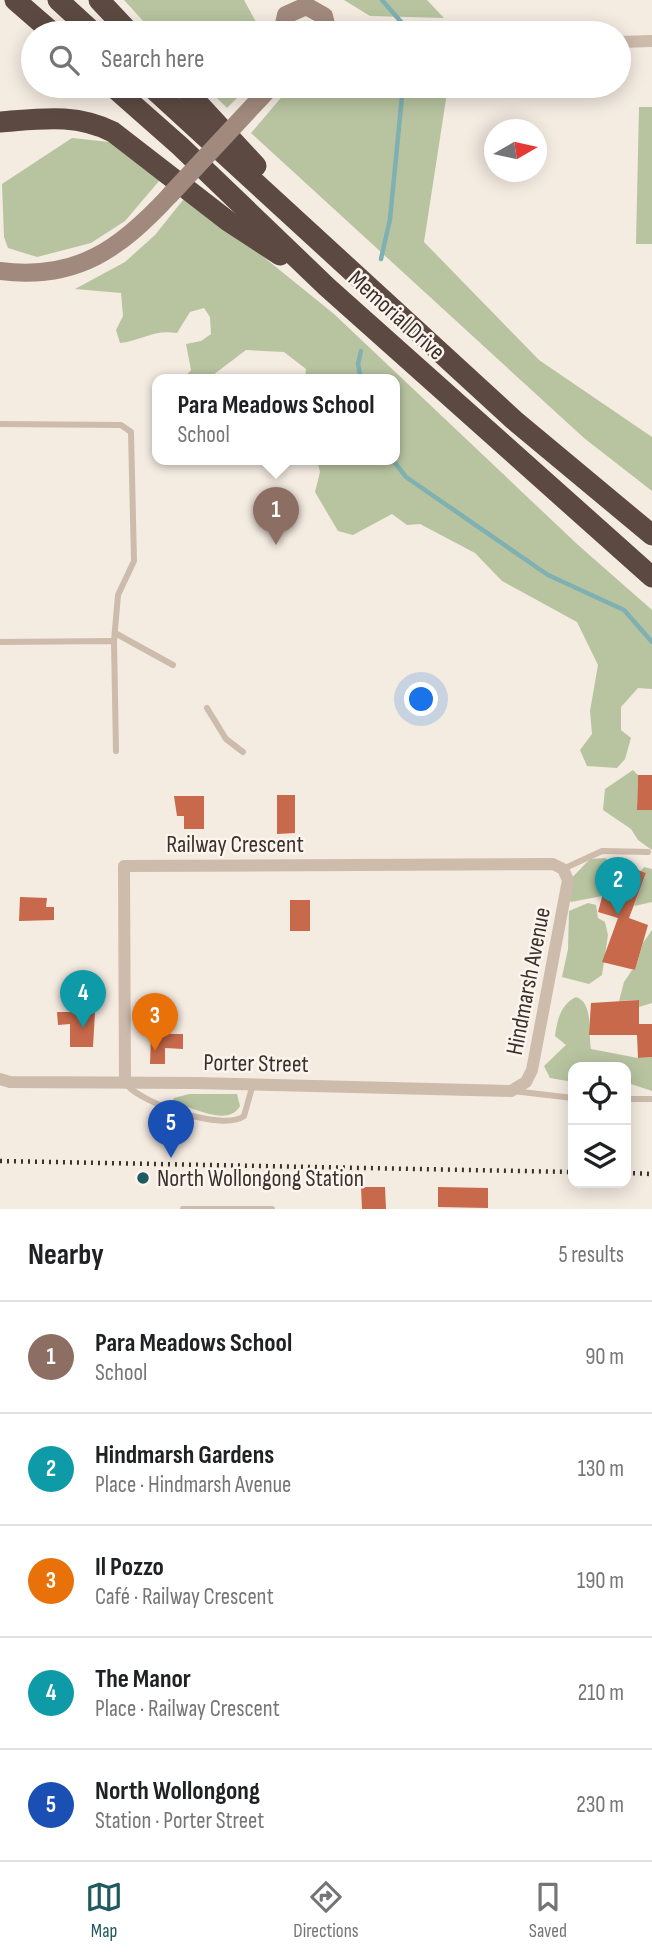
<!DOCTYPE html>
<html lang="en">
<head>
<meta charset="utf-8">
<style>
  :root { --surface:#fff; --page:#f6f6f6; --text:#202124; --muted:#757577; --line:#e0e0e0; --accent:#1f5a5e }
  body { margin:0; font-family:"Sofia Sans Condensed",sans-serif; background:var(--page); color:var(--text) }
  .controls { position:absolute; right:21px; bottom:21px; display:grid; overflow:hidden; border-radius:14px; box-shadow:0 4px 18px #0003 }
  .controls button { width:63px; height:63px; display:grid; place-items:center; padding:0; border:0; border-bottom:2px solid var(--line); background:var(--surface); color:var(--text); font:35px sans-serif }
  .compass { position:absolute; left:484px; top:119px; width:63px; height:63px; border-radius:50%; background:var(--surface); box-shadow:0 4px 18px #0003; rotate:81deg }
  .you { position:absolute; left:422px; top:700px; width:24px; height:24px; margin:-18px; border:5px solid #fff; border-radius:50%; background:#1a73e8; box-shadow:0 0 0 10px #1a73e833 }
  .badge { display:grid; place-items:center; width:46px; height:46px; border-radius:50%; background:var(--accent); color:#fff; font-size:23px; font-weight:700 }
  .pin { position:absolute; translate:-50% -58px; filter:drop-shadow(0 2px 4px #0008) }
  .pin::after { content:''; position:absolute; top:37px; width:24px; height:21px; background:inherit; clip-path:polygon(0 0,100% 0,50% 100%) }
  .popup { position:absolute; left:152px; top:374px; width:248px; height:91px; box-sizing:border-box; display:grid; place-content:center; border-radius:14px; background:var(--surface); filter:drop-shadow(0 2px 5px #0005); font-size:23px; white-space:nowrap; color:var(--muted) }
  .popup b { font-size:26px; color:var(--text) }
  .popup::after { content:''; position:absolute; left:50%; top:100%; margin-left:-14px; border:14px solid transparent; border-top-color:var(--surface) }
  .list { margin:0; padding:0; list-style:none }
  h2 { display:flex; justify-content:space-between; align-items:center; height:91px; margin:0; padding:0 28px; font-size:30px }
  h2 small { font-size:23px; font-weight:400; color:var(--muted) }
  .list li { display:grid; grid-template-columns:46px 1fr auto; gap:21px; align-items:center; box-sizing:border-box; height:112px; padding:0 28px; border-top:2px solid var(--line) }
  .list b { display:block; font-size:26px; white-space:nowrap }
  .list p { margin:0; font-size:23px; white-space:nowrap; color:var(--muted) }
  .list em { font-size:23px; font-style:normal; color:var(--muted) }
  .icon { flex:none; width:38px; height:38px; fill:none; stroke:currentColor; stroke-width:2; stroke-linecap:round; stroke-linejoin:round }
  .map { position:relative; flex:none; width:652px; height:1209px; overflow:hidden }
  .search { position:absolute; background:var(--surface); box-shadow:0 4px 18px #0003; left:21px; right:21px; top:21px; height:77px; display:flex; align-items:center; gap:18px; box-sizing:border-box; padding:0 24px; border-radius:38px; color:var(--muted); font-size:26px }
  .sheet { height:651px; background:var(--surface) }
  nav { display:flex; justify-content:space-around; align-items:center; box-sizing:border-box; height:98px; border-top:2px solid var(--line); background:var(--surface); font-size:19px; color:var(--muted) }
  nav a { display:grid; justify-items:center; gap:4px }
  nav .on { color:var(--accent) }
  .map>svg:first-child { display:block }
  .green { fill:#b8c4a0 }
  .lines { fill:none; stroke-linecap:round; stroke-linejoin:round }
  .stream { stroke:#7fb0b2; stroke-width:4.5 }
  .building { fill:#c8694b }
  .service { stroke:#cdbbac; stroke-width:6 }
  .minor { stroke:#cdbbac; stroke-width:12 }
  .secondary { stroke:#a18a7d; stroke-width:18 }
  .motorway { stroke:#5c4a42; stroke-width:21 }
  .rail { stroke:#3b302b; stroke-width:4.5; stroke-dasharray:2 5; stroke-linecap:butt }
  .secondary-bridge { stroke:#a18a7d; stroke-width:18 }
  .poi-dot { fill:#1f5a5e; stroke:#fbf5ee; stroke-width:2.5 }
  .labels { text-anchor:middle; stroke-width:5; stroke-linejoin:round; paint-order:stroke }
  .street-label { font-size:24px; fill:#3b302b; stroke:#fbf5ee }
  .poi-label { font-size:24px; fill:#3b302b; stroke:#fbf5ee; text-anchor:start }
</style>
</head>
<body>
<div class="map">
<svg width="652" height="1209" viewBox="0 0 652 1209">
  <rect width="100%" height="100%" fill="#f4ebe1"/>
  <g class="green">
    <polygon points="124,0 244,0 262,33 154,33"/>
    <polygon points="344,0 427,0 444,18 370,16"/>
    <polygon points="205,86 249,86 227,108"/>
    <polygon points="291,86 448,86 424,242 539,360 652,437 652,491 584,438 251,133"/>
    <polygon points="639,107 652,107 652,244 636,244"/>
    <polygon points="72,138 119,143 165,174 125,221 91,243 37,257 8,248 4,237 2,184"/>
    <path d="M187 195 334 314 577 544 652 610V689L638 688 621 707V730L631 738 625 759 617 768 587 766 580 750 592 734 590 711 598 665 577 622 502 581 475 553 420 524 407 525 392 514 353 535 338 531 315 492 320 472 317 459H395V379H305L306 369 284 352 246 350 213 375V379H183L191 370 186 344 201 341 211 334 210 317 204 308 190 312 177 333C154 329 143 340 120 343L116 330 123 316 121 293 75 289 125 262 155 235Z"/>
    <polygon points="633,770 638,775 637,810 652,810 652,850 638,840 631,829 603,810 605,789"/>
    <polygon points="605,858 610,861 602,896 571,902 562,888 590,859"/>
    <polygon points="644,867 652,869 652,902 634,906 646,873 641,871"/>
    <polygon points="588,903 596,905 598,918 605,922 608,935 602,975 589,984 562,977 568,949 569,911"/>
    <polygon points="652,930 652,1003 639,1007 639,1000 619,1001 624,982 632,970 635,970 643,943"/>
    <path d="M576 997C594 1003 588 1033 591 1049L638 1058 652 1057V1091L631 1084 626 1090V1067H573V1082L550 1078 544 1066 566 1045 555 1036C557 1020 561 1004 576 997Z"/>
    <path d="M189 1094H237L240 1106C228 1128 191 1106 172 1102L174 1098Z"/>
  </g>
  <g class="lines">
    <g class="stream">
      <polyline points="382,0 402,23"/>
      <polyline points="381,259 390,219 403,86"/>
      <polyline points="361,351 358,364 361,379"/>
      <polyline points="392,459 406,477 548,575 624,610 652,642"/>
    </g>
  </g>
  <g class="building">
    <polygon points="638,775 652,775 652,810 637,810"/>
    <polygon points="277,795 295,795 295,833 277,834"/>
    <polygon points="174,796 204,796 204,829 184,829 184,816 177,816"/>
    <polygon points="612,860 646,873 629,918 648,925 635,970 602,962 618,918 598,912"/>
    <polygon points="20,897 47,898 46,907 54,907 54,920 19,921"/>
    <rect x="290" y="900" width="20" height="31"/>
    <polygon points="639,1000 639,1024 652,1024 652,1057 638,1058 637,1035 589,1035 591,1003"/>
    <polygon points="57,1012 95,1012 93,1047 70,1047 70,1024 58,1025"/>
    <polygon points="151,1034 183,1034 183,1049 165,1048 165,1064 150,1064"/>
    <polygon points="361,1187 385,1187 386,1209 362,1209"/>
    <polygon points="438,1187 488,1188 488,1208 438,1207"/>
  </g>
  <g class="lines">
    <g class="service">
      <polyline points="0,424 121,425 131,432 134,561 118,595 114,641"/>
      <polyline points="115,633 173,665"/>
      <polyline points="0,642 114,641 116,751"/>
      <polyline points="207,708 226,739 243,752"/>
      <polyline points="563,869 602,851 648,852"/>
      <path d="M127 1085C143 1104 224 1132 244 1116L253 1084"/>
      <polyline points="513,1091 573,1098"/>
      <polyline points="626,1099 652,1099"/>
      <polyline points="183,1209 272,1209"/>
    </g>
    <g class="minor">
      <polyline points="619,42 652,41"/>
      <polyline points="0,1079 10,1082 196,1083 511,1091 526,1082 532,1070 568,880 563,869 553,864 124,866 125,1083"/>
    </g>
    <g class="secondary">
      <polyline points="282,33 286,15 306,6 324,16 328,33"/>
      <path d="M0 271C77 281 121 248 170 195"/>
    </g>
    <g class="motorway">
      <polyline points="15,0 53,33"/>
      <polyline points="58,0 94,33"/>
      <polyline points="99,0 130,33"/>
      <polyline points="112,86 180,146 327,287 652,577"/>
      <polyline points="150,86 514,420 652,535"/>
      <polyline points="182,86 256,166"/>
      <path d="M0 122C41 119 75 113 113 132L228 221 280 255"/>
    </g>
    <g class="rail">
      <polyline points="0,1161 573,1172"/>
      <polyline points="626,1173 652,1174"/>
    </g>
    <polyline class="secondary-bridge" points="170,195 266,92"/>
  </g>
  <circle class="poi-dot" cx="143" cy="1178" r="7"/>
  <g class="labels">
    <g class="street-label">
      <text transform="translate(397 315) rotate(42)" y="8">Memorial Drive</text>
      <text x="235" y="852">Railway Crescent</text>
      <text transform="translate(528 981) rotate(-79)" y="8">Hindmarsh Avenue</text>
      <text transform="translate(256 1063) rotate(1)" y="8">Porter Street</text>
    </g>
    <g class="poi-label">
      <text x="157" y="1186">North Wollongong Station</text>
    </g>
  </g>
</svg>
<div class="controls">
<button><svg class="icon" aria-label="locate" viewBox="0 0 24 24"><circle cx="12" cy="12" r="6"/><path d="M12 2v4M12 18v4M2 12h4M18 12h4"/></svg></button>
<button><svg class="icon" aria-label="layers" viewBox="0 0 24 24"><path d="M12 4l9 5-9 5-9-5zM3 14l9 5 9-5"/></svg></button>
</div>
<svg class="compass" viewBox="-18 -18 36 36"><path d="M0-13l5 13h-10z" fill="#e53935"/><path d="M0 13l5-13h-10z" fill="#757577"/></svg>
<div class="you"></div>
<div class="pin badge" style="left:276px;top:545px;background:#8d6e63">1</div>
<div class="popup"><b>Para Meadows School</b>School</div>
<div class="pin badge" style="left:618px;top:915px;background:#0f9aa8">2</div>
<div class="pin badge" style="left:155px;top:1051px;background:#e8710a">3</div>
<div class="pin badge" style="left:83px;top:1028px;background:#0f9aa8">4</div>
<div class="pin badge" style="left:171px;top:1158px;background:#1a4fb4">5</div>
<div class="search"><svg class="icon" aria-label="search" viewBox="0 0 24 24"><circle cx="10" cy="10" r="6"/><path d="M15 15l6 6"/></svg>Search here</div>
</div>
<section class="sheet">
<h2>Nearby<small>5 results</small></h2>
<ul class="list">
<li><span class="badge" style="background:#8d6e63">1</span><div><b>Para Meadows School</b><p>School</p></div><em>90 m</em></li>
<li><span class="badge" style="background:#0f9aa8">2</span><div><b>Hindmarsh Gardens</b><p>Place · Hindmarsh Avenue</p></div><em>130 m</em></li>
<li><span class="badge" style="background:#e8710a">3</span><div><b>Il Pozzo</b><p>Café · Railway Crescent</p></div><em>190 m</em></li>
<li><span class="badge" style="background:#0f9aa8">4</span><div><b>The Manor</b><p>Place · Railway Crescent</p></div><em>210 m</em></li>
<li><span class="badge" style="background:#1a4fb4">5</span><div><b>North Wollongong</b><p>Station · Porter Street</p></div><em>230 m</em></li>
</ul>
</section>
<nav>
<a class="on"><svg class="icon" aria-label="map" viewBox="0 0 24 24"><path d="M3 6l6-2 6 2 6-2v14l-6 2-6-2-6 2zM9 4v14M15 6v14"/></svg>Map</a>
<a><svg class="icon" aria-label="directions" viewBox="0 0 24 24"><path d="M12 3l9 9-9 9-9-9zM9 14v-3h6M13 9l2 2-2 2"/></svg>Directions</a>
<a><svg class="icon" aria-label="saved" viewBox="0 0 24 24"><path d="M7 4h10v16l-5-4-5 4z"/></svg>Saved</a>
</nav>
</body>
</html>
